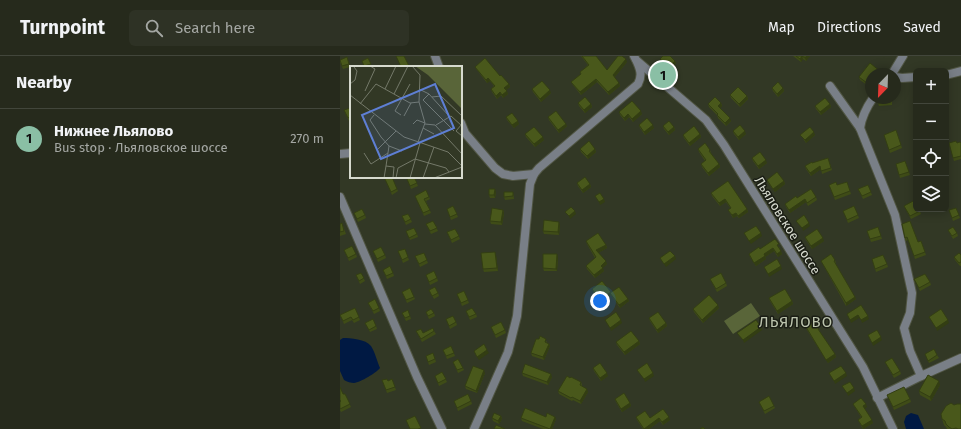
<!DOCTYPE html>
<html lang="en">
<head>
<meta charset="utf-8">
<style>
  :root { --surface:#262a1c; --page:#2e3225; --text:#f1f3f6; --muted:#a4a7a3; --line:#42463b; --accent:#8abfa5 }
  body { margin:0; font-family:"Fira Sans",sans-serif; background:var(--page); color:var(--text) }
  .controls { position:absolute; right:12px; top:12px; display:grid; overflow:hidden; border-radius:6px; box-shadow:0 2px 10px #0003 }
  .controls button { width:36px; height:36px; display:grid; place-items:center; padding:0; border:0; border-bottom:1px solid var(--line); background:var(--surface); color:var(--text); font:20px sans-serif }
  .compass { position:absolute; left:525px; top:12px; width:36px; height:36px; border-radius:50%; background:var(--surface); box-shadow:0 2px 10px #0003; rotate:203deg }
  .you { position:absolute; left:260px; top:245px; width:14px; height:14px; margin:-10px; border:3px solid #fff; border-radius:50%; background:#1a73e8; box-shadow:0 0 0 6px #1a73e833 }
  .badge { display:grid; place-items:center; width:26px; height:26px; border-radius:50%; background:var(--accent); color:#111; font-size:13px; font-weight:700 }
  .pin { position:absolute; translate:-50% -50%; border:2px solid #fff; box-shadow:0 1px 4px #0006 }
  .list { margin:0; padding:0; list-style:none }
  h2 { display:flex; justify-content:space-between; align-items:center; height:52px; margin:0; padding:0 16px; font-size:17px }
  h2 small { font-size:13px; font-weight:400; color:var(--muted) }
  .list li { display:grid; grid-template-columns:26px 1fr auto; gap:12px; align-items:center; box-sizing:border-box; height:60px; padding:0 16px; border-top:1px solid var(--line) }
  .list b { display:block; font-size:15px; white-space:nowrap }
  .list p { margin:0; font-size:13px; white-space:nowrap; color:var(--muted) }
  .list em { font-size:13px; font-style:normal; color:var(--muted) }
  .icon { flex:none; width:22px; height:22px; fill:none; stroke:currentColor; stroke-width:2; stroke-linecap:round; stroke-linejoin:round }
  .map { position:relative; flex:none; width:621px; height:373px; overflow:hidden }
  header { display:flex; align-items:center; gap:24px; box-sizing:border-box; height:56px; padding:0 20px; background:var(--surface); border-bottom:1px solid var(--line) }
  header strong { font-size:19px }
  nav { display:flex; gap:22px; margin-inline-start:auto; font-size:14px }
  .search { width:280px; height:36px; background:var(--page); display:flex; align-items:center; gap:10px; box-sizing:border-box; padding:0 14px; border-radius:6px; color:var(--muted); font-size:15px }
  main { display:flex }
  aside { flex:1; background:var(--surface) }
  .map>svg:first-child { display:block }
  .green { fill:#596539 }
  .water { fill:#001943 }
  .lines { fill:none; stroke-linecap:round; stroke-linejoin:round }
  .minor-casing { stroke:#505543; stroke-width:10 }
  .minor { stroke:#797f87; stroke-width:8 }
  .wall { fill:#3f4c17 }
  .shaded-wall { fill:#333e13 }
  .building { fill:#49581b; stroke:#333e13 }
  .labels { text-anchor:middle; stroke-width:3; stroke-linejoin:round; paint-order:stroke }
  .street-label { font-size:13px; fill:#d6dace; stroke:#1b1e15 }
  .quarter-label { font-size:15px; letter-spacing:1px; fill:#bcc4ad; stroke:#1b1e15 }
  .inset-road { fill:none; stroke:#747969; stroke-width:1 }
  .view { fill:#5e7fd4; fill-opacity:0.15; stroke:#5e7fd4; stroke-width:2 }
  .inset-edge { fill:none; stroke:#d6dace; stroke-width:2 }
</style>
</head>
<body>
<header>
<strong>Turnpoint</strong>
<div class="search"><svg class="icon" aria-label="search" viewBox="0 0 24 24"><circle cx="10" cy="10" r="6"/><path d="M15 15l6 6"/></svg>Search here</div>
<nav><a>Map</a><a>Directions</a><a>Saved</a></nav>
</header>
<main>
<aside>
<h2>Nearby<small></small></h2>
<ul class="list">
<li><span class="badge">1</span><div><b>Нижнее Льялово</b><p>Bus stop · Льяловское шоссе</p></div><em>270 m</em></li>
</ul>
</aside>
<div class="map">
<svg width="621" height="373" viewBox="0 0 621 373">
  <rect width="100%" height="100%" fill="#323825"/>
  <polygon class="green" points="411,247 420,260 393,278 384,265"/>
  <g class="water">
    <path d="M3 282C10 282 26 283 31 290 35 296 37 305 40 312 36 317 21 326 14 327 11 327 7 326 4 324L0 315V284Z"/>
    <polygon points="571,357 578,359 584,373 566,373 564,366 566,360"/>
  </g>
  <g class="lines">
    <defs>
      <g id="minor">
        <polyline points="95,0 99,11"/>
        <polyline points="294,0 296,4 366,64 384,89 523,311 553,373"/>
        <polyline points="552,18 563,0"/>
        <polyline points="606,19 621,15"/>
        <polyline points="555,21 562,22 576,21"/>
        <polyline points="490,30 520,72 555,159 572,237 570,257 564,272 570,295 581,320 537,342"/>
        <polyline points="121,67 125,77 155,112 163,118 173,120 194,118"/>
        <path d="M520 72C522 60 526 52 533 42"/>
        <polyline points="0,98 11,97"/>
        <polyline points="0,141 77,321 102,373"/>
        <polyline points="581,320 621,302"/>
        <path d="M134 373 168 296 177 260 190 128 194 118 199 112 298 28C302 20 301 15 297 6"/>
      </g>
    </defs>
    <use href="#minor" class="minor-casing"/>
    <use href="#minor" class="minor"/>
  </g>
  <g class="wall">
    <polygon points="241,0 256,0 267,14 287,6 274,22 279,27 280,30 269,39 257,26 241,39 233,29 231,26 241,18 240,16 248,9"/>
    <polygon points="453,0 470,0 466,5 463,3 461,6"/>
    <polygon points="7,1 10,11 3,13 0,6"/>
    <polygon points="28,2 32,11 24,11 22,5"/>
    <polygon points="320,3 335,5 336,7 330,14 321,6"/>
    <polygon points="530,7 541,16 542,18 531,18 531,32 520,24 519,21"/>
    <polygon points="135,11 160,20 169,28 170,31 166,34 168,38 163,42 161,39 157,43 152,36 151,33 154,30 150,25 147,27 137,14"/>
    <polygon points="432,32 443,32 444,35 438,41 433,35"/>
    <polygon points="192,33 211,37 201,46 193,36"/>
    <polygon points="390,39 407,40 408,43 400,51 391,42"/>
    <polygon points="537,42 552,42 552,49 539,50 538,47"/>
    <polygon points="238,47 251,48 252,51 245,57 239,50"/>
    <polygon points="381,47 382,50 380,52 391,65 386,70 378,62 377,59 369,51 368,48"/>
    <polygon points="490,48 491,51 481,59 476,53 475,50"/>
    <polygon points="11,55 11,64 9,65 5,57"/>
    <polygon points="279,56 302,58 293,66 289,61 285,65 280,59"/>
    <polygon points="166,61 179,68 174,72 167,64"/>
    <polygon points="208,61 227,70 219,77 209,64"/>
    <polygon points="299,69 314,72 305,79 300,72"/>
    <polygon points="323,70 334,71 335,74 329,79 324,73"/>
    <polygon points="556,74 562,92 550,97 544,79"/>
    <polygon points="393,75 406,78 399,84 394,78"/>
    <polygon points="185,78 204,84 195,91 186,81"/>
    <polygon points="360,78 361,81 350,90 344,82 343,79"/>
    <polygon points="460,79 475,79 466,87 462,81"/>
    <polygon points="617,87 621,87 621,103 614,105 613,102"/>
    <polygon points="240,93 255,93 256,96 248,103 241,96"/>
    <polygon points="358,93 370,94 371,97 379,108 380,111 369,120 362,111 361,108 365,105 359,96"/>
    <polygon points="412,102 427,107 419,113 413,105"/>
    <polygon points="488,102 492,114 482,118 481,113 471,120 466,113 465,110"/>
    <polygon points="565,105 570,119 560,122 556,108"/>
    <polygon points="44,121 57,133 58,135 52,139"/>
    <polygon points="74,121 78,130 71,133 67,123"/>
    <polygon points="427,124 444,125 445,128 435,136 428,127"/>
    <polygon points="507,126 511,138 495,144 489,129 497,129"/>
    <polygon points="237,127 250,128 251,131 243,137 238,130"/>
    <polygon points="528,129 532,139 523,143 518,133"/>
    <polygon points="156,136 155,142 150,142 149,139"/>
    <polygon points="173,136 174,143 165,144 164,141"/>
    <polygon points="371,137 407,153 408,156 399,162 397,160 393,162 390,157 388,154 391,153 386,146 380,150 372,140"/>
    <polygon points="75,140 89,141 90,143 86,145 91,157 84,160"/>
    <polygon points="476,141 477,144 468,150 466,146 450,157 446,151 445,148 457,142"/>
    <polygon points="113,150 118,161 111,164 107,153"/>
    <polygon points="514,150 519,162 508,167 503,155"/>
    <polygon points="564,150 579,153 581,158 571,163"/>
    <polygon points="616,152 620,162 613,165 609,154"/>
    <polygon points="163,154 164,157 162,169 151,168 150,165"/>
    <polygon points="14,157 25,159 26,162 18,166"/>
    <polygon points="68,158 72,166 66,169 62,160"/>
    <polygon points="93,165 98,175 91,178 86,168"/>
    <polygon points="2,167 6,178 0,180 0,168"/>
    <polygon points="562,168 578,186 581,185 586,199 575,203 568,184 566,185 565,182"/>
    <polygon points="220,169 219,179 204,178 203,175"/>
    <polygon points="538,171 542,183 531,186 527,175"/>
    <polygon points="115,173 120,183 112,187 107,176"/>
    <polygon points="608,174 617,177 618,180 613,183"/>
    <polygon points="66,175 77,178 78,181 70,184"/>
    <polygon points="465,181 484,185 472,193 466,184"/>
    <polygon points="246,185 266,189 267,192 258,197 267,208 262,212 264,215 255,222 247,213 246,210 255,202 247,188"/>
    <polygon points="440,191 439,192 442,198 438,201 434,195 425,201 426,203 416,210 410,201 409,198 420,193"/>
    <polygon points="65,193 69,204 63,207 58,195"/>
    <polygon points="4,194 16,198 17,201 9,205"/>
    <polygon points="33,195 45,199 46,202 38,206"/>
    <polygon points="84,197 88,207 80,211 75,200"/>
    <polygon points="156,199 158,215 144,216 143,213"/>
    <polygon points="621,199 621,210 620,210 615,204 614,201"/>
    <polygon points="218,201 217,215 204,215 203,212"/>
    <polygon points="532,203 547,208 548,211 536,216"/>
    <polygon points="495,204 496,207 495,207 516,243 506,250 481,205"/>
    <polygon points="43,214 53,217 54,220 47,223"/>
    <polygon points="21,217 25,225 20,228 16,219"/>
    <polygon points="86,219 97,222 98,225 90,229"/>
    <polygon points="370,223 386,227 387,230 377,236"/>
    <polygon points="574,223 590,226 591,229 580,235"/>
    <polygon points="252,233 271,236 288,243 289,245 280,252 271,239 261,247 253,236"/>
    <polygon points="89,234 98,237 99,240 94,243"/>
    <polygon points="124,235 129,247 122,250 117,238"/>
    <polygon points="62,236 74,241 75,243 67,247"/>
    <polygon points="429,242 452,245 453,248 438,258 430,245"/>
    <polygon points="28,247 39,252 40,255 34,258"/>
    <polygon points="15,252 20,264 14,267 12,264 4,268 0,259"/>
    <polygon points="379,252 363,267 354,256 353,253"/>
    <polygon points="126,255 136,258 137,261 130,264"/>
    <polygon points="86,256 94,257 95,260 89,263"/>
    <polygon points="62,257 70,260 71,263 66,265"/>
    <polygon points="309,262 326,267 327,270 318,277 310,265"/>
    <polygon points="106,263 116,266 117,269 110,273"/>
    <polygon points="25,267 36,270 37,273 30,276"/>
    <polygon points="151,271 165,274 166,277 156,282"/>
    <polygon points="466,271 479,273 480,276 495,298 496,301 488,307 467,274"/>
    <polygon points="76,275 83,277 94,275 96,278 82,286"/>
    <polygon points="207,285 207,287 209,288 210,290 204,304 192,300 191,297"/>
    <polygon points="299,285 300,288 285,299 277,289 276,286"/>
    <polygon points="111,290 115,300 107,303 103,294"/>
    <polygon points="93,297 96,306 89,309 86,300"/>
    <polygon points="585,298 597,299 599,302 589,307"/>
    <polygon points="113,306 123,312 124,314 118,317"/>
    <polygon points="545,306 560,315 561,318 554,322"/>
    <polygon points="253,312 268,320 261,325 254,315"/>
    <polygon points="102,316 107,326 99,330 95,320"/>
    <polygon points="145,317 137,337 126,333 125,330"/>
    <polygon points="182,317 212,321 208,329 183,320"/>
    <polygon points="230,322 241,326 242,329 242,330 248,336 241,348 233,344 232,345 219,338 218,335"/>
    <polygon points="52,323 56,334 47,337 42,324 48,325"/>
    <polygon points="600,329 591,345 580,339 579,335"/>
    <polygon points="0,331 3,338 5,338 11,351 1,356 0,354"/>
    <polygon points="547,339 570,343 571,346 554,354"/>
    <polygon points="275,343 290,347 291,350 282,356 276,346"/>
    <polygon points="114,345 131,345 132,348 118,355"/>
    <polygon points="419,346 434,350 435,352 425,358"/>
    <polygon points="513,348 527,351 524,352 533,367 523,373 519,366 518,364 521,361 514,350"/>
    <polygon points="614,349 621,373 607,373 606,371 604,369 602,363"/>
    <polygon points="161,360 162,363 159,368 153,365 152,362"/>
    <polygon points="206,361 216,363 212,373 203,373 182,365 181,362"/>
    <polygon points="296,361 310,362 330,364 323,369 320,365 309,373 303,373 297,364"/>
  </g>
  <g class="shaded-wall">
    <polygon points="462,0 463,3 461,6 460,3"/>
    <polygon points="467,0 470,0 466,5 465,2"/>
    <polygon points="286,3 287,6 274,22 273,19"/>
    <polygon points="335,5 336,7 330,14 329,11"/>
    <polygon points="148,22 150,25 147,27 146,24"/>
    <polygon points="256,23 257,26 241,39 240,36"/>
    <polygon points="279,27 280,30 269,39 268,36"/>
    <polygon points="169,28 170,31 165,35 164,32"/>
    <polygon points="443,32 444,35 438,41 437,38"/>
    <polygon points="210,34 211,37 201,46 200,43"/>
    <polygon points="167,35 168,38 163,42 162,39"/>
    <polygon points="160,36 161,39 157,43 156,40"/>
    <polygon points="407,40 408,43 400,51 399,48"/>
    <polygon points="381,47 382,50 380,53 378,50"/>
    <polygon points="251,48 252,51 245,57 244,54"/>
    <polygon points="490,48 491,51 481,59 480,56"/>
    <polygon points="301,55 302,58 293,66 292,63"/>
    <polygon points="288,58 289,61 285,65 284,62"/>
    <polygon points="390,62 391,65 386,70 385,67"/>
    <polygon points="178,65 179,68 174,72 172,69"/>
    <polygon points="226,68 227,70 219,77 218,74"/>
    <polygon points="313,69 314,72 305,79 304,76"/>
    <polygon points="334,71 335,74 329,79 328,76"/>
    <polygon points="405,75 406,78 399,84 398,81"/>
    <polygon points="474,76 475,79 466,87 465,84"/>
    <polygon points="360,78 361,81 350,90 349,87"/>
    <polygon points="203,81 204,84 195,91 194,88"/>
    <polygon points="255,93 256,96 248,103 247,100"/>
    <polygon points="426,104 427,107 419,113 418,110"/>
    <polygon points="379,108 380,111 369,120 368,117"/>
    <polygon points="480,110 481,113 471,120 470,117"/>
    <polygon points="444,125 445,128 435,136 433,133"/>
    <polygon points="250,128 251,131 243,137 242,134"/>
    <polygon points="155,133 156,136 155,142 154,139"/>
    <polygon points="264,143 265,146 260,149 259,146"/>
    <polygon points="385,143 386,146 380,150 379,147"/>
    <polygon points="465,143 466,146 450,157 449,154"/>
    <polygon points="407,153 408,156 399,162 398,160"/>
    <polygon points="163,154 164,157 162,169 161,166"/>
    <polygon points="235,155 236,158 230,163 229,160"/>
    <polygon points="396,157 397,160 393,162 392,159"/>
    <polygon points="219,166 220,169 219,179 218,176"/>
    <polygon points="469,167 470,170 463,175 462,172"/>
    <polygon points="421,177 422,180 411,188 409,185"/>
    <polygon points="483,182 484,185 472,193 471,190"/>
    <polygon points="266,189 267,192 258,197 256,194"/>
    <polygon points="433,192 434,195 425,201 426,203 416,210 414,207 424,198"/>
    <polygon points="441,195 442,198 438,201 437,198"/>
    <polygon points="155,196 156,199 158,215 157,212"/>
    <polygon points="217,198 218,201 217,215 216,213"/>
    <polygon points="335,200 336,203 326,211 324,208"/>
    <polygon points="266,205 267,208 262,213 261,210"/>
    <polygon points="441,210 442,213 429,221 428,218"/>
    <polygon points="263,212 264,215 255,222 254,219"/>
    <polygon points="271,236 270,237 271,239 261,247 260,244"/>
    <polygon points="515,241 516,243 506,250 506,247"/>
    <polygon points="288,243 289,245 280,252 279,249"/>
    <polygon points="452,245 453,248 438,258 437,255"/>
    <polygon points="378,249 379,252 363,267 362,264"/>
    <polygon points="518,259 519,262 511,267 510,264"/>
    <polygon points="528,260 529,263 522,267 521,264"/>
    <polygon points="281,264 282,267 271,275 270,272"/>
    <polygon points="608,264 609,267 597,275 596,272"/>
    <polygon points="326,267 327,270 318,277 317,274"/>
    <polygon points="421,271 422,274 404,287 403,284"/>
    <polygon points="541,281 542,284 533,290 532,287"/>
    <polygon points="299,285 300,288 285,299 284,296"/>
    <polygon points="209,288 210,290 204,304 203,301"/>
    <polygon points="147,294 149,297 139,304 137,301"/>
    <polygon points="495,298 496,301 488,307 486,304"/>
    <polygon points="144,314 145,317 137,337 136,335"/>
    <polygon points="267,317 268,320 261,325 260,322"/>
    <polygon points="313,317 314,320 305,326 304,323"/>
    <polygon points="506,317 507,320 495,328 494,325"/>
    <polygon points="211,318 212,321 208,329 207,326"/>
    <polygon points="599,325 600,329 591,345 590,341"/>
    <polygon points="514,332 515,335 508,340 507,337"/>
    <polygon points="247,333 248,336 241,348 240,345"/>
    <polygon points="290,347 291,350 282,356 281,353"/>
    <polygon points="526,348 527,351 524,353 523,350"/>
    <polygon points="161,360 162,363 159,368 158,365"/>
    <polygon points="215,361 216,363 212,373 210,373"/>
    <polygon points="329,361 330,364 323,369 322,366"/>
    <polygon points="319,362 320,365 309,373 304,373"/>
    <polygon points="532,364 533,367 523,373 522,370"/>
  </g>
  <g class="building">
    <polygon points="56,0 64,0 69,10 67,11 61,11"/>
    <polygon points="242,0 256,0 267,14 278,0 282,0 286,3 273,19 279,27 268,36 256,23 240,36 231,26 241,18 240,16 249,9"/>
    <polygon points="323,0 330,0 335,5 329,11 320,3"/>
    <polygon points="456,0 467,0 465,2 462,0 460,3"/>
    <polygon points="7,1 9,8 2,10 0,4"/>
    <polygon points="28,2 31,8 24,10 22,5"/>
    <polygon points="145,2 160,20 161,19 169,28 164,32 167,35 162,39 160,36 156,40 151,33 155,30 148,22 146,24 135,11"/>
    <polygon points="530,7 541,16 540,18 531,18 531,30 519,21"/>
    <polygon points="202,25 210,34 200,43 192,33"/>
    <polygon points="438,26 443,32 437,38 432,32"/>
    <polygon points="398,31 407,40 399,48 390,39"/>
    <polygon points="576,40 576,48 573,41"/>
    <polygon points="245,41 251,48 244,54 238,47"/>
    <polygon points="375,41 381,47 378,50 390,62 385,67 377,59 378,58 368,48"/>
    <polygon points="485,42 490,48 480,56 475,50"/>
    <polygon points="537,42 551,42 551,46 538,47"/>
    <polygon points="292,45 301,55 292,63 288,58 284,62 279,56"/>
    <polygon points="10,52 11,55 11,60 8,62 4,54"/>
    <polygon points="216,55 226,68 218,74 208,61"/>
    <polygon points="172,57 178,65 172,69 166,61"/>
    <polygon points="307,62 313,69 304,76 299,69"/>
    <polygon points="329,65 334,71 328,76 323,70"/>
    <polygon points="400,69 405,75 398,81 393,75"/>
    <polygon points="354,70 360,78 349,87 343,79"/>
    <polygon points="194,71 203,81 194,88 185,78"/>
    <polygon points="470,71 474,76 465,84 460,79"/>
    <polygon points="556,74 561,89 549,94 544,79"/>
    <polygon points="249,85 255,93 247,100 240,93"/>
    <polygon points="616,85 617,87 620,86 621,87 621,100 613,102 609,87"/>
    <polygon points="365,87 370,94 369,95 379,108 368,117 361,108 366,104 358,93"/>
    <polygon points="420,96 426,104 418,110 412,102"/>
    <polygon points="488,102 491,112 481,115 480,110 470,117 465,110 472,106 472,107"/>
    <polygon points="565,105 569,116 559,119 556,108"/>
    <polygon points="437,116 444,125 433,133 427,124"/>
    <polygon points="44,121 52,121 57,133 51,136"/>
    <polygon points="73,121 74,121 77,127 70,130 67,123"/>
    <polygon points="245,121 250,128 242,134 237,127"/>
    <polygon points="388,125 407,153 398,160 396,157 392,159 388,154 391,152 385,143 379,147 371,137"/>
    <polygon points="496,126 497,129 507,126 510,135 494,141 489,129"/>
    <polygon points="528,129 531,136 522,140 518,133"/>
    <polygon points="149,133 155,133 154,139 149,139"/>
    <polygon points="471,133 476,141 467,147 465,143 449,154 445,148 456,140 457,142"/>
    <polygon points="86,134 89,141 84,143 90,154 83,157 75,140"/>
    <polygon points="164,136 173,136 173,140 164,141"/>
    <polygon points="260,137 264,143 259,146 255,140"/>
    <polygon points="575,144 576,147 576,153 579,153 580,155 570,160 564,150"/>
    <polygon points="113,150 117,158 110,161 107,153"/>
    <polygon points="514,150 518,159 507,164 503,155"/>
    <polygon points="231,151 235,155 229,160 225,156"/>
    <polygon points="152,152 163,154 161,166 150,165"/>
    <polygon points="616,152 619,159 612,162 609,154"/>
    <polygon points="22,153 25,159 17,163 14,157"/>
    <polygon points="68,158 71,163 65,166 62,160"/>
    <polygon points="464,159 469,167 462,172 456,165"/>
    <polygon points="204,164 219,166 218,176 203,175"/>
    <polygon points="93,165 97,172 90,175 86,168"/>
    <polygon points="570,165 578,186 581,185 585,196 574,200 567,181 565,182 562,168"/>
    <polygon points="2,167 4,175 0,176 0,168"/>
    <polygon points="416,170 421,177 409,185 404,177"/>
    <polygon points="538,171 541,180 530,183 527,175"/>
    <polygon points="613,171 617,177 612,180 608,174"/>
    <polygon points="74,172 77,178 69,182 66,175"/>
    <polygon points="115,173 119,180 111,184 107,176"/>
    <polygon points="477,173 483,182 471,190 465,181"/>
    <polygon points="258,177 266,189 256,194 266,205 261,210 263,212 254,219 246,210 256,201 246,185"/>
    <polygon points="435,183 439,188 437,189 441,195 437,198 433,192 424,198 425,200 414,207 409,198 419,191 420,193"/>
    <polygon points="12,190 16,198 8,202 4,194"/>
    <polygon points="41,191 45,199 37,203 33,195"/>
    <polygon points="65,193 68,201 62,204 58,195"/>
    <polygon points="330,195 335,200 324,208 320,202"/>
    <polygon points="155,196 157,212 143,213 141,197"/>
    <polygon points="84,197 87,204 79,208 75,200"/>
    <polygon points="619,197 621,199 621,206 619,207 614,201"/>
    <polygon points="203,198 217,198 216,213 203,212"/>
    <polygon points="491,198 495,204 494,205 515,241 506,247 481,205"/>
    <polygon points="543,199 547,208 535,213 532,203"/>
    <polygon points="437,203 441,210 428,218 424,211"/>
    <polygon points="50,210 53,217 46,220 43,214"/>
    <polygon points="94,215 97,222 89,226 86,219"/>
    <polygon points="21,217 24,222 19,225 16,219"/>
    <polygon points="381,217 386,227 376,233 370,223"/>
    <polygon points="585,218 590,226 579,232 574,223"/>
    <polygon points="262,225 271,236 260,244 252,233"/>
    <polygon points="95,231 98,237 92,240 89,234"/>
    <polygon points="279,231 288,243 279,249 270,237"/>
    <polygon points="70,232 74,241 66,244 62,236"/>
    <polygon points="445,233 452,245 437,255 429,242"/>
    <polygon points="124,235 128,244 121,247 117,238"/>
    <polygon points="369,239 378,249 362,264 353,253"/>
    <polygon points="35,243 39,252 33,255 28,247"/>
    <polygon points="521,249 528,260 521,264 518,259 510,264 507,258"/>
    <polygon points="15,252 19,261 13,264 11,261 3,265 0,259"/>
    <polygon points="132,252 136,258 129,261 126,255"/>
    <polygon points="91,253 94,257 88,260 86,256"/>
    <polygon points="601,253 608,264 596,272 589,261"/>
    <polygon points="68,254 70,260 65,262 62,257"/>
    <polygon points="276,256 281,264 270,272 265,264"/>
    <polygon points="318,256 326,267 317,274 309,262"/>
    <polygon points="113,260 116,266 109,270 106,263"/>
    <polygon points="33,263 36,270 29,274 25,267"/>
    <polygon points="416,264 421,271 403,284 397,277"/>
    <polygon points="474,265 479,273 478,273 495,298 486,304 466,271"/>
    <polygon points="161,266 165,274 155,279 151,271"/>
    <polygon points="93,272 94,275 81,283 76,275 81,273 83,277"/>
    <polygon points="537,274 541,281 532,287 528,279"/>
    <polygon points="291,275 299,285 284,296 276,286"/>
    <polygon points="200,280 206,283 205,286 209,288 203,301 191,297 196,283 199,283"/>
    <polygon points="144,288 147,294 137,301 134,295"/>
    <polygon points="111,290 114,297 106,300 103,294"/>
    <polygon points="594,293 597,299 588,305 585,298"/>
    <polygon points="93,297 95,303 88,306 86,300"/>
    <polygon points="552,302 560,315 553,319 545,306"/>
    <polygon points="118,303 123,312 117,314 113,306"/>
    <polygon points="260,307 267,317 260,322 253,312"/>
    <polygon points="307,307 313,317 304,323 297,314"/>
    <polygon points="185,308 211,318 207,326 182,317"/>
    <polygon points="133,310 144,314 136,335 125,330"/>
    <polygon points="501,310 506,317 494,325 489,317"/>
    <polygon points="102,316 106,323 98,327 95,320"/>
    <polygon points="588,319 599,325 590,341 579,335"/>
    <polygon points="227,320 230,322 231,321 241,326 240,329 247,333 240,345 232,341 231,342 218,335"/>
    <polygon points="47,323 48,325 52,323 55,331 46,334 42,324"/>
    <polygon points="510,326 514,332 507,337 502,330"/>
    <polygon points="0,331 3,338 5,338 10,348 0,353 0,346 1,345 0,344"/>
    <polygon points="564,331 570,343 553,351 547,339"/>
    <polygon points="284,337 290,347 281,353 275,343"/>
    <polygon points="128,338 131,345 117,352 114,345"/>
    <polygon points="429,340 434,350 424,355 419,346"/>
    <polygon points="521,342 526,348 523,350 532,364 522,370 518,364 522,361 513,348"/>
    <polygon points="611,347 614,349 617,348 621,348 621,373 618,373 616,372 612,373 609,371 606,368 605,365 602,363 601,358 606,350"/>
    <polygon points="185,352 206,361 207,357 215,361 210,373 181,362"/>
    <polygon points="323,353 329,361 322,366 319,362 304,373 296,361 305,355 310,362"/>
    <polygon points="154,357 161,360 158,365 152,362"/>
    <polygon points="75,360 81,372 78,373 70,373 66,364"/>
    <polygon points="156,369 165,373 154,373"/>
    <polygon points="363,371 365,373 360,373"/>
  </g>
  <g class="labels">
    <g class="street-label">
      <text transform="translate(448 169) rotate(58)" y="5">Льяловское шоссе</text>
    </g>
    <g class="quarter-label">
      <text x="456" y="271">ЛЬЯЛОВО</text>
    </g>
  </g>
  <g transform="translate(10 10)">
    <rect width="112" height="112" fill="#323825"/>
    <path d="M65 0H112V43L78 9Z" fill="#596539"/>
    <path class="inset-road" d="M62 0 70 9 69 36 75 57 68 76M0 18 5 14 7 5 4 1M35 23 46 0M69 23 79 28 99 50M15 25 25 3 20 0M44 28 58 0M79 28 73 34 104 65M0 29 54 71 98 86 112 100M82 31 91 30 112 50M10 38 26 18 60 37 69 36M24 49 20 54 31 71 39 80 52 85M51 49 45 45 60 18M54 50 61 37M63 58 67 54 75 57M75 58 85 59 112 88M112 58 106 65 112 70M86 59 101 50 112 60M73 62 84 68M39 80 36 100 44 101 43 112M28 83 46 65M14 87 21 98 38 87M65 93 96 102 99 106M34 112 36 100M46 112 48 102 65 93M60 112 70 77M73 112 84 81M84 112 112 101"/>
    <path class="view" d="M85 18 104 62 31 93 12 49Z"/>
    <rect width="112" height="112" class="inset-edge"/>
  </g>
</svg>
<div class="controls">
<button>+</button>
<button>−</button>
<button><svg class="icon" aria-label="locate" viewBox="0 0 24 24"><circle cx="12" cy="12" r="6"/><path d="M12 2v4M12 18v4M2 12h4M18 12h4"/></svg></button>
<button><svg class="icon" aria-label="layers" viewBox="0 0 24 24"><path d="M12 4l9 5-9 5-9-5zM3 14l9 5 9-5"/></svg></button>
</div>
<svg class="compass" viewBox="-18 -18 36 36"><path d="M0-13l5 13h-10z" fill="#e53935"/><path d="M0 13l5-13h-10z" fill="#a4a7a3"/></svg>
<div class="you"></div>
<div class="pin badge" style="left:323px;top:19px">1</div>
</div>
</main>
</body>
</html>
